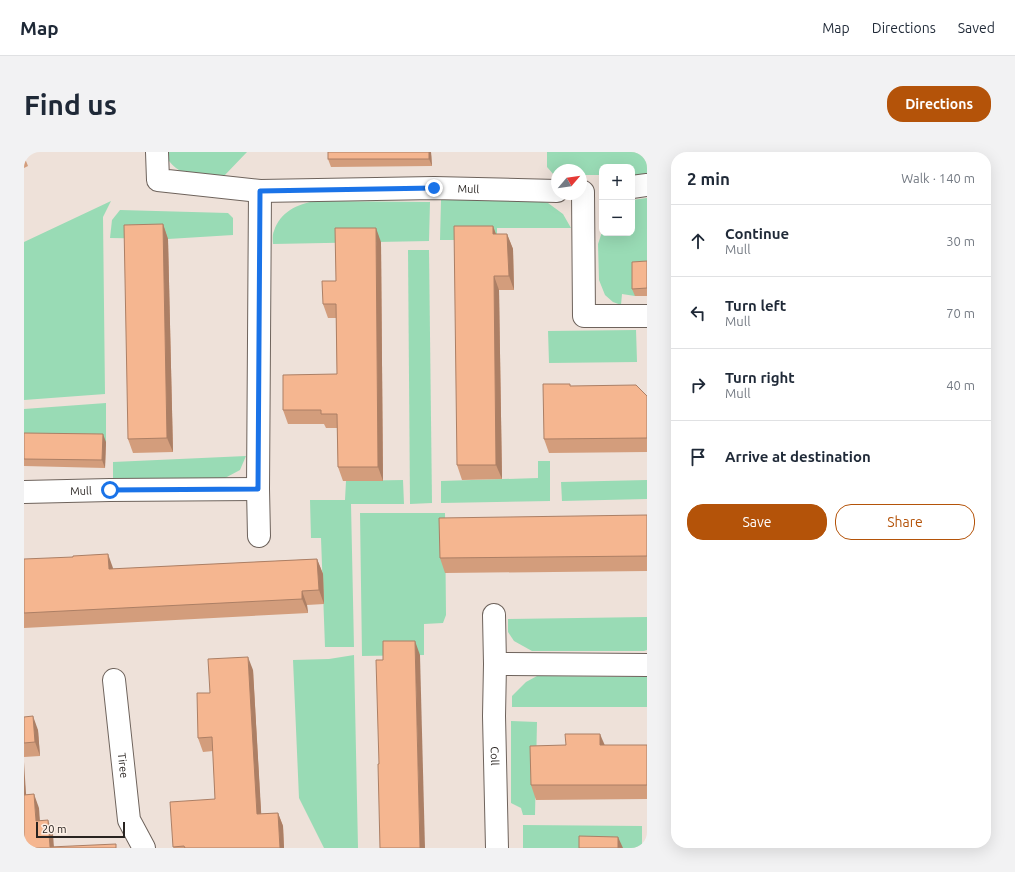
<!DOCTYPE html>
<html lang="en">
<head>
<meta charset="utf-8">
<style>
  :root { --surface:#fff; --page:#f2f2f3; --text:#1f2937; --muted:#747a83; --line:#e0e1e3; --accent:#b45309 }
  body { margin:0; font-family:Ubuntu,sans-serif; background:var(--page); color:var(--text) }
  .controls { position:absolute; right:12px; top:12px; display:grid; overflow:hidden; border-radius:8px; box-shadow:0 4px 16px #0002 }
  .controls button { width:36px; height:36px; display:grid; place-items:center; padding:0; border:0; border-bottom:1px solid var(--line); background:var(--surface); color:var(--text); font:20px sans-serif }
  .compass { position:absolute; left:527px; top:12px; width:36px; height:36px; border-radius:50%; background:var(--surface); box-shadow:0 4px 16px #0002; rotate:61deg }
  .scale { position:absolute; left:12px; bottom:10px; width:89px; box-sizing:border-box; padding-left:4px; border:2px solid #282320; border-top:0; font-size:11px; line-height:14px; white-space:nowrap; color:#282320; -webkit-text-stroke:3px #fcefe6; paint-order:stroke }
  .stop { position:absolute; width:12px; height:12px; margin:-9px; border:3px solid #1a73e8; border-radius:50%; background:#fff }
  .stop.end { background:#1a73e8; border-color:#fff; box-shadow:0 1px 4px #0008 }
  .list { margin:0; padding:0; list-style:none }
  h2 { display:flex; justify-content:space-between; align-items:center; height:52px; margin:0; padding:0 16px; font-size:17px }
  h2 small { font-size:13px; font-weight:400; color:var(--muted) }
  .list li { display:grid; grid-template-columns:26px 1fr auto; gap:12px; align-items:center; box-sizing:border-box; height:72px; padding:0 16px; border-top:1px solid var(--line) }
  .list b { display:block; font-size:15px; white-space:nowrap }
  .list p { margin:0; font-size:13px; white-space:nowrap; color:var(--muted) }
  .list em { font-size:13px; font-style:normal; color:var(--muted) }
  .actions { display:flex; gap:8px; padding:12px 16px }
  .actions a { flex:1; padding:9px 0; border:1px solid var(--accent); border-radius:16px; text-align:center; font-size:14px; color:var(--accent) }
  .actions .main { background:var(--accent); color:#fff }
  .icon { flex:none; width:22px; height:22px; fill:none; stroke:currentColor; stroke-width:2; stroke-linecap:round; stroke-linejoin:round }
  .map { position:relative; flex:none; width:623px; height:696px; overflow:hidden; border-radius:16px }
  header { display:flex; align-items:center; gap:24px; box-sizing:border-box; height:56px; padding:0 20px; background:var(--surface); border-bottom:1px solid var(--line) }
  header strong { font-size:19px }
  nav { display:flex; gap:22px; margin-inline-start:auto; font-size:14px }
  .intro { display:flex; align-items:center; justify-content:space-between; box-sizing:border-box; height:96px; padding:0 24px }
  h1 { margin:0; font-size:28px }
  .button { padding:10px 18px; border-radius:16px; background:var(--accent); color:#fff; font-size:14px; font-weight:700 }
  main { display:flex; gap:24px; padding:0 24px }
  aside { flex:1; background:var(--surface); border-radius:16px; box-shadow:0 4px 16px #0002 }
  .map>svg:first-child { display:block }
  .green { fill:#99dbb5 }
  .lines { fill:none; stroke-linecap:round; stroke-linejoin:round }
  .minor-casing { stroke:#6e635c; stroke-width:24 }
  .minor { stroke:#fff; stroke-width:22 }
  .wall { fill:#d39d7c }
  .shaded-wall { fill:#ac7f65 }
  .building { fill:#f5b690; stroke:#ac7f65 }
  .route { stroke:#1a73e8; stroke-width:5 }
  .labels { text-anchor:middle; stroke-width:3.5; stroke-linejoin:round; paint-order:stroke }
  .street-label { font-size:11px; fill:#282320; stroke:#fcefe6 }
</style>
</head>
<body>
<header>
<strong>Map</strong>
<nav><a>Map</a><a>Directions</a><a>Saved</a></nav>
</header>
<div class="intro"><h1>Find us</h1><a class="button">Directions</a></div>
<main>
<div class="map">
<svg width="623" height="696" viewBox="0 0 623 696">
  <rect width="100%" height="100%" fill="#eee1d9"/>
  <g class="green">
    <path d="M143 0H223L200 24C181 25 168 28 152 16 146 11 143 8 143 0Z"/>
    <polygon points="523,0 623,0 623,24 608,24 608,15 578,15 578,23 557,23 557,18 533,18 533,23 530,23 523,15"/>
    <polygon points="623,46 623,117 611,144 598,142 597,153 589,150 581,143 575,128 574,92 578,80 578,81 608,81 608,48"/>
    <polygon points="417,48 509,48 524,51 539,62 547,76 473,76 473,88 416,88"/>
    <polygon points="87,49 79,65 81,242 0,248 0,90"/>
    <path d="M292 49 406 50 405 89 249 92C249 89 248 83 250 79 256 60 273 52 292 49Z"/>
    <polygon points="96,58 204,61 209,66 209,83 144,87 86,86 88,68"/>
    <polygon points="384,98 405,98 408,351 386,352"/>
    <polygon points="612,178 613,210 525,211 524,179"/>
    <polygon points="82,251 82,290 0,289 0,257"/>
    <polygon points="222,304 216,318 201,326 89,326 89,310"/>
    <polygon points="514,309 526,309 526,349 417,351 417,329 514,326"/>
    <polygon points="379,328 380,352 327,352 330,495 301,495 297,386 287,386 286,348 321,348 322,329"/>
    <polygon points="623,328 623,347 538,349 537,330"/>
    <polygon points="336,361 421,361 422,463 419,471 400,472 400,503 338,504"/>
    <polygon points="623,465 623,498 620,499 508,499 490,489 484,480 484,467"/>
    <polygon points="330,503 334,696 300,696 275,646 269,508 305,507"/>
    <polygon points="513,524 623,525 623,555 488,555 488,544 502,530"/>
    <polygon points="487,569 513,570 511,663 499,663 497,656 487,651"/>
    <polygon points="499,673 618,674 618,696 499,696"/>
  </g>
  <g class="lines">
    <defs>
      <g id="minor">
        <path id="s1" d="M133 0 134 28 236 39 410 36 533 39"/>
        <polyline points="608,35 623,33"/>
        <polyline points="559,40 560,164 623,164"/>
        <path id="s2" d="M0 340 86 338 234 337"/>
        <polyline points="235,384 234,337 236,39"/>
        <path id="s3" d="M470 463 471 512 470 564 473 696"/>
        <polyline points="471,512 623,513"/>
        <path id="s4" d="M90 528 105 668 120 696"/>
      </g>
    </defs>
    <use href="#minor" class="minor-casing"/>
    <use href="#minor" class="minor"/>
  </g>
  <g class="wall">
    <polygon points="407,0 408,14 307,15 304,7"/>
    <polygon points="0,4 4,14 0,16"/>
    <polygon points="139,72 144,87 149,300 109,301 104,287"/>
    <polygon points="469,74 472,82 483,82 489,97 490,138 475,138 478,327 438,328 433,313"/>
    <polygon points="357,90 359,329 319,329 314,315 313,276 302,276 300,272 264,272 259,258 313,222 312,166 304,166 299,152 312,129"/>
    <polygon points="623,109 623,144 611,144 608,137"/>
    <polygon points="547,234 623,244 623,300 525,301 520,287"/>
    <polygon points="0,281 82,290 81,316 0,314"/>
    <polygon points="623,363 623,419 421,421 416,406"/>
    <polygon points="0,407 89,417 293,407 299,422 300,452 283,453 284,461 0,476"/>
    <polygon points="229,518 237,662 254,661 259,674 260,696 150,696 149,695 191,647 189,599 179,600 174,586 186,541"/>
    <polygon points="0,565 14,578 16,604 0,605"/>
    <polygon points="580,593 623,593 623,647 512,648 507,633"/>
  </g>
  <g class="shaded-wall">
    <polygon points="405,0 407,0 408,14 405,7"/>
    <polygon points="139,72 144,87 149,300 143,286"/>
    <polygon points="469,74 474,88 469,82"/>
    <polygon points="352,76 357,90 359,329 354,315"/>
    <polygon points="483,82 489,97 490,138 485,124"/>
    <polygon points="470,124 475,138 478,327 472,313"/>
    <polygon points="79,282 82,290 81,316 78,308"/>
    <polygon points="84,402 89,416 90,432 85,417"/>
    <polygon points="293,407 299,422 300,452 295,438"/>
    <polygon points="278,439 283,453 284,461 278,447"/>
    <polygon points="391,489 396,503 401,696 396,696"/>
    <polygon points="224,505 229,518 238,675 233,662"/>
    <polygon points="9,564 14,578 16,604 11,590"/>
    <polygon points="576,582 582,596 576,593"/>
    <polygon points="0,610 3,657 0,647"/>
    <polygon points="10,642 15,656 17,683 12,669"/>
    <polygon points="254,661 259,674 260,696 256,696"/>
    <polygon points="24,668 29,682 30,696 26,696"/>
    <polygon points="594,685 599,696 594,696"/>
  </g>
  <g class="building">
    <rect x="304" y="0" width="101" height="7"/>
    <polygon points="139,72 143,286 104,287 100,73"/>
    <polygon points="430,74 469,74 469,82 483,82 485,124 470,124 472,313 433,313"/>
    <polygon points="311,76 352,76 354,315 314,315 313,262 297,262 297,258 259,258 259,223 313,222 312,152 299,152 298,129 312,129"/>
    <polygon points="623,109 623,136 608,137 608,110"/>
    <polygon points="519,232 546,232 546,234 612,233 623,244 623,286 520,287"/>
    <polygon points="0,281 79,282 78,308 0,307"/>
    <polygon points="623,363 623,404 416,406 415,366"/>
    <polygon points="84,402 85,417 293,407 295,438 278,439 278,447 0,461 0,407 49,405 49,404"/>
    <polygon points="359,489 391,489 396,696 356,696 354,612 355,612 352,508 359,508"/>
    <polygon points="224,505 233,662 254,661 256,696 161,696 160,694 149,695 146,650 191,647 188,585 174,586 173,541 186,541 184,507"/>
    <polygon points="9,564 11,590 0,591 0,565"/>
    <polygon points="541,582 576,582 576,593 623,593 623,633 507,633 506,594 542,593"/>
    <polygon points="10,642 12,669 24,668 26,695 92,692 92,696 0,696 0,643"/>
    <polygon points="555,684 594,685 594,696 555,696"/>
  </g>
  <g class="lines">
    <polyline class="route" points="86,338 234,337 236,39 410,36"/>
  </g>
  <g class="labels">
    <g class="street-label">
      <text dy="4" stroke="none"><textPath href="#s1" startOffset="339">Mull</textPath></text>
      <text dy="4" stroke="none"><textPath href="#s2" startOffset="57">Mull</textPath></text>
      <text dy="4" stroke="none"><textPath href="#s3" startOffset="141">Coll</textPath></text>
      <text dy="4" stroke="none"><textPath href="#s4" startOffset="86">Tiree</textPath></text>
    </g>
  </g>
</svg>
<div class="controls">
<button>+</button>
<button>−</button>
</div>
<svg class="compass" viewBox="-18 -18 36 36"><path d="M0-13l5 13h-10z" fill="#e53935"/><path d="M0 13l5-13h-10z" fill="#747a83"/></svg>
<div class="scale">20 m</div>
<div class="stop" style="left:86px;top:338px"></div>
<div class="stop end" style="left:410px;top:36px"></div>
</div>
<aside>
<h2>2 min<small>Walk · 140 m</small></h2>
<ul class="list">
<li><svg class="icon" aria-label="ahead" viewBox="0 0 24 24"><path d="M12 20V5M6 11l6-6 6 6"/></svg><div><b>Continue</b><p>Mull</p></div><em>30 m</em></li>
<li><svg class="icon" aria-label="left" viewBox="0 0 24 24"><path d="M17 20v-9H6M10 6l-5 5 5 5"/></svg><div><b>Turn left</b><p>Mull</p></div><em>70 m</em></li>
<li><svg class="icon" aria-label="right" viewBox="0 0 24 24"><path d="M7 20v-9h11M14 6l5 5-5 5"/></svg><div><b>Turn right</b><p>Mull</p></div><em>40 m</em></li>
<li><svg class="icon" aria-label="arrive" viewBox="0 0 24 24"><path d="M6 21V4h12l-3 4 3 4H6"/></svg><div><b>Arrive at destination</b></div></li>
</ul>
<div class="actions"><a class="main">Save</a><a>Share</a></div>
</aside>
</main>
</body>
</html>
